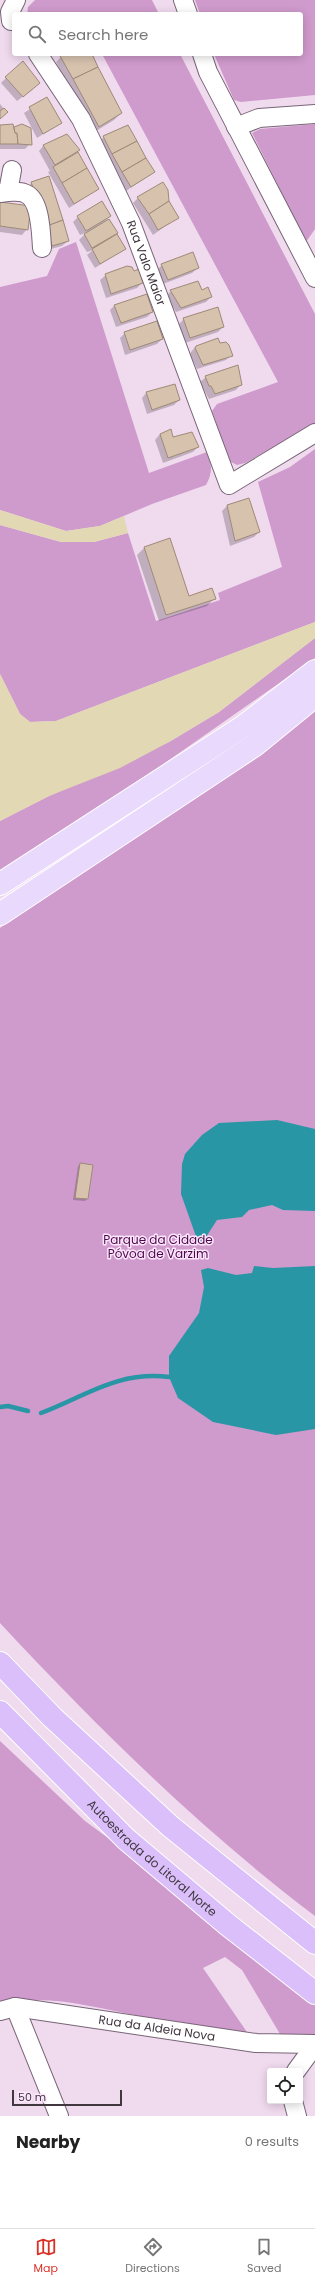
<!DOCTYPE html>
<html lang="en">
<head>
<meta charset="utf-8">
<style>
  :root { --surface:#fff; --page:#f2f2f2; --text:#222; --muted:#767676; --line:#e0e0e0; --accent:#d93025 }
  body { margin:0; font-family:Poppins,sans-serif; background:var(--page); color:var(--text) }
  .controls { position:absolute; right:12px; bottom:12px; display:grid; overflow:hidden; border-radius:4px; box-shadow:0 2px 10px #0003 }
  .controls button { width:36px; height:36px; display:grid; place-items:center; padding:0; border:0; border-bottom:1px solid var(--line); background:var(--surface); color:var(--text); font:20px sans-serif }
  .scale { position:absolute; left:12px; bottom:10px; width:110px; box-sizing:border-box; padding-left:4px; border:2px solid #40373f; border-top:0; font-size:11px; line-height:14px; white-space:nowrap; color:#40373f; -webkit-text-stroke:3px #fde7fc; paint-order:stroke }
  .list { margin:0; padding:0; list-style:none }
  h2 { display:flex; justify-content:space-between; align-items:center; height:52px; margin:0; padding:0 16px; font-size:17px }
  h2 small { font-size:13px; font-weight:400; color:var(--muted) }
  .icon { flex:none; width:22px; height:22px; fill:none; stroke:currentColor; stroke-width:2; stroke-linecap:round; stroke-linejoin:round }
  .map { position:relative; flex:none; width:315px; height:2116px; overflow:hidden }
  .search { position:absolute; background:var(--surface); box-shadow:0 2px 10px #0003; left:12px; right:12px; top:12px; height:44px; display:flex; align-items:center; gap:10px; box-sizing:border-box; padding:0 14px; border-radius:4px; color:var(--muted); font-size:15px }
  .sheet { height:112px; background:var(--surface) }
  nav { display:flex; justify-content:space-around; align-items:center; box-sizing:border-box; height:56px; border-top:1px solid var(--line); background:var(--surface); font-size:11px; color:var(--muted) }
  nav a { display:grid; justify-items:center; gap:2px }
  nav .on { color:var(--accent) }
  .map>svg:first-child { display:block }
  .green { fill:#cf9acc }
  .sand { fill:#e2d8b3 }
  .water { fill:#2896a5 }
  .shadow { fill:#0003 }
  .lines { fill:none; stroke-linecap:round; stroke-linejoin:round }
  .stream { stroke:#2896a5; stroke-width:4.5 }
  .building { fill:#d7c2ae; stroke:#9f8a78 }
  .minor-casing { stroke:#786577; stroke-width:20 }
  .primary-casing { stroke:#fff; stroke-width:24 }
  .motorway-casing { stroke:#fff; stroke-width:24 }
  .minor { stroke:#fff; stroke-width:18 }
  .primary { stroke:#e9d9fc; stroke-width:22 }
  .motorway { stroke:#dbbffa; stroke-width:22 }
  .labels { text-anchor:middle; stroke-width:3; stroke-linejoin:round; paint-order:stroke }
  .street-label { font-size:12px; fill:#40373f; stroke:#fde7fc }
  .park-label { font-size:12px; fill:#4d084d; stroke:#fde7fc }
</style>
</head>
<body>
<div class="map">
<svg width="315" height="2116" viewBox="0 0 315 2116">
  <rect width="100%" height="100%" fill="#f0daee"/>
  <g class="green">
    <polygon points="35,0 152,0 159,14 27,14 28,7"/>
    <polygon points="195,0 315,0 315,95 241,102 234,100 214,54 301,54 301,14 200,14"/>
    <polygon points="102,54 180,54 315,314 315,425 245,463 237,465 229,461 212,411 217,404 278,382"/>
    <polygon points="315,124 315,229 306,242 252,133 260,129"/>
    <path d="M76 242 149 473 207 452C212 464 213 472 206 485L152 504 100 526 66 531 0 510V287L47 276 59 249Z"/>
    <polygon points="315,449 315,622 56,721 30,722 20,714 0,674 0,525 61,542 94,542 128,533 156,621 220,600 218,593 282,567 258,482 290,467"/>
    <polygon points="315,638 315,658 102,807 0,871 0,821 49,796 169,742 219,712"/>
    <path d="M315 709V1916C200 1829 98 1728 0 1623V928L282 737Z"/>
    <path d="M0 1741 85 1821 315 1990V2038L283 2039 242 1970 225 1957 203 1968 251 2038C212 2030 174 2022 135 2015 92 2007 43 1992 0 2005Z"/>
  </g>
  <g class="sand">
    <polygon points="0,510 66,531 100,526 124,516 128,533 94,542 61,542 0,525"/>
    <polygon points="315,622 315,638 219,712 169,742 120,768 49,796 0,821 0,674 20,714 30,722 56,721"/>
  </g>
  <g class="water">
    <polygon points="277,1120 315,1129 315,1211 283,1210 272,1205 249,1210 242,1217 217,1220 204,1240 198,1242 181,1194 182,1164 185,1154 202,1135 219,1123"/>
    <polygon points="254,1266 273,1268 315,1266 315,1429 276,1435 213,1422 178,1398 169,1377 169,1356 199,1313 204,1287 201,1270 208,1268 236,1275 252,1273"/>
  </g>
  <g class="shadow">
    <polygon points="64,54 91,54 121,113 114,120 91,134 56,62"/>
    <polygon points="6,78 34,88 17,101 1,83"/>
    <polygon points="47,98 60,123 37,138 24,113"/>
    <polygon points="0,104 4,109 0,118"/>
    <polygon points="22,125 30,144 25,149 0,149 0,126 13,128"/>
    <polygon points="104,137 154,172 126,191 99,142"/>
    <polygon points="44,145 79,150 77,152 98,189 69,208 48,172 50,171 39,151"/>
    <polygon points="32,183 68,241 62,246 47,250 26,188"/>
    <polygon points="138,198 168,201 178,217 153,235 133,203"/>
    <polygon points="0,203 27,229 22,235 0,232"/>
    <polygon points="110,216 103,223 116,233 111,239 124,249 95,268 87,255 93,250 87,252 79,240 87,232 80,235 73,222 78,217"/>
    <polygon points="162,265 198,268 192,273 163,284 157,270"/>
    <polygon points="106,275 142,283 137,288 106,298 100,280"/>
    <polygon points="171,291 201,291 211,297 206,302 176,312 166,296"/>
    <polygon points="115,305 152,312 147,317 116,327 110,310"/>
    <polygon points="184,319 223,327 218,332 185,343 179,324"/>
    <polygon points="125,333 162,339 157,344 125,355 120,338"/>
    <polygon points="219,344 231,355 226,360 197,369 190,354 191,352 196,346"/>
    <polygon points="206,377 241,384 236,390 209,399 200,382"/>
    <polygon points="147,392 179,400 174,405 147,414 142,398"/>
    <polygon points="160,434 173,438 198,447 193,452 163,463 155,440"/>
    <polygon points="227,506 259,532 254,537 230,546 222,511"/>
    <polygon points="144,548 188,597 215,598 207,606 159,621 137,555"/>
    <polygon points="80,1164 87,1199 85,1201 73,1200 78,1166"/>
  </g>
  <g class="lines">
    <g class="stream">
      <polyline points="0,1407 8,1406 28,1411"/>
      <path d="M41 1413C86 1396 117 1371 169 1377"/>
    </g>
  </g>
  <g class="building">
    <polygon points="63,54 92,54 98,67 73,79 60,56"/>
    <polygon points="23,61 40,83 23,97 5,77"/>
    <polygon points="98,67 122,113 99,127 73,79"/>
    <polygon points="47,97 62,123 43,134 29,107"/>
    <polygon points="4,108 8,112 0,119 0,111"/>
    <polygon points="13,124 15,133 17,133 18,144 0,144 0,125"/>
    <polygon points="22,124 31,128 32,145 18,144 17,133 15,133 14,127"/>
    <polygon points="128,125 137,141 112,154 103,136"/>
    <polygon points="67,134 80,150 55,165 43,145"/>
    <polygon points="137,141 146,158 122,172 112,154"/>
    <polygon points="78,152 87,168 62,183 53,167"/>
    <polygon points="146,158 155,172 131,187 122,172"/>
    <polygon points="87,168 99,189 74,204 62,183"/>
    <polygon points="49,176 63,220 47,226 31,182"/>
    <polygon points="163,182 168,190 169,201 149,214 137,197"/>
    <polygon points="102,201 111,216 86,231 77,216"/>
    <polygon points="169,201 179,218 158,230 149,214"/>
    <polygon points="0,202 31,206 28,230 0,226"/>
    <polygon points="109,219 118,233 92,248 84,234"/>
    <polygon points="63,220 69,241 52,246 47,226"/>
    <polygon points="117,234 126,249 100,264 92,249"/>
    <polygon points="193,252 199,268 168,280 161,264"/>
    <polygon points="127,266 132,267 134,271 139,269 143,283 111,294 105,274"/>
    <polygon points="198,281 202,290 208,287 212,297 181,308 170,290"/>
    <polygon points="147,294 153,312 121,323 114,305"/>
    <polygon points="218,307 224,327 190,338 183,318"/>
    <polygon points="157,321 163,339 130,350 124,332"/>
    <polygon points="218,338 220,343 226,342 229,345 233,356 203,365 195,348 196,346"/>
    <polygon points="238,365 242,385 215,394 211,386 209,386 205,376"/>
    <polygon points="175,384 180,400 152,410 146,392"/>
    <polygon points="171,429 173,437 192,432 199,447 168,458 160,434"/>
    <polygon points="249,498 260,532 235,541 227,505"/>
    <polygon points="170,538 189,596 212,588 216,599 166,615 144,547"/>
    <polygon points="80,1163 93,1165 88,1199 75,1198"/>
  </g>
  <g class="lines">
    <defs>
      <g id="minor">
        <polyline points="183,0 188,14"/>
        <polyline points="11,21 10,12 16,0"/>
        <path id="s1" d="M38 54 81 119 131 223 229 485 315 433"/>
        <polyline points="202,54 208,72 315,278"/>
        <polyline points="236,127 259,118 315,114"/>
        <path d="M8 192C13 192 19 191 24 193 41 198 41 234 42 248"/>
        <polyline points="0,193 8,192 12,170"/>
        <polyline points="15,2007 59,2116"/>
        <path id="s2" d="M0 2011 15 2007 256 2043 315 2044"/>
        <polyline points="296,2071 315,2045"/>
        <polyline points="293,2101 297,2116"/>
      </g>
      <g id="primary">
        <polyline points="0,884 244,726 315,671"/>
        <polyline points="0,914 255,745 315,696"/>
      </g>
      <g id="motorway">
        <polyline points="0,1663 52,1717 170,1826 315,1943"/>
        <path id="s3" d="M0 1712 126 1839 228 1925 315 1993"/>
      </g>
    </defs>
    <use href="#minor" class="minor-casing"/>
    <use href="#primary" class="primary-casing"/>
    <use href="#motorway" class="motorway-casing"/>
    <use href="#minor" class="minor"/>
    <use href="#primary" class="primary"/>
    <use href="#motorway" class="motorway"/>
  </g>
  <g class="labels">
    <g class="street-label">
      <text dy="4" stroke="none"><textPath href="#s1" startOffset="236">Rua Valo Maior</textPath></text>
      <text dy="4" stroke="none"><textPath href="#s3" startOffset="211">Autoestrada do Litoral Norte</textPath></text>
      <text dy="4" stroke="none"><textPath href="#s2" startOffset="159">Rua da Aldeia Nova</textPath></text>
    </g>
    <g class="park-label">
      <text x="158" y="1244">Parque da Cidade<tspan x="158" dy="14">Póvoa de Varzim</tspan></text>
    </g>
  </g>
</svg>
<div class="controls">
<button><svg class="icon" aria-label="locate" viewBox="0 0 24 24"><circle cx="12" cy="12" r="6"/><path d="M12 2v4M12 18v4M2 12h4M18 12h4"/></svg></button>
</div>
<div class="scale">50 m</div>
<div class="search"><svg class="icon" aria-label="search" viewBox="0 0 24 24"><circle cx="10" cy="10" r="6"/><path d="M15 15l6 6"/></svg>Search here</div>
</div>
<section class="sheet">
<h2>Nearby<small>0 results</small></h2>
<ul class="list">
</ul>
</section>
<nav>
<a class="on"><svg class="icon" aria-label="map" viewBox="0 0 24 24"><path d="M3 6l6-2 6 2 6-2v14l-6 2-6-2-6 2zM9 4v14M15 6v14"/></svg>Map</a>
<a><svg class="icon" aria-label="directions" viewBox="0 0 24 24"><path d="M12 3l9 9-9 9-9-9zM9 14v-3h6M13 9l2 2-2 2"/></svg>Directions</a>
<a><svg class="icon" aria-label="saved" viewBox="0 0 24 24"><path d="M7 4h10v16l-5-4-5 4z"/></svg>Saved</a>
</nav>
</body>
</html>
